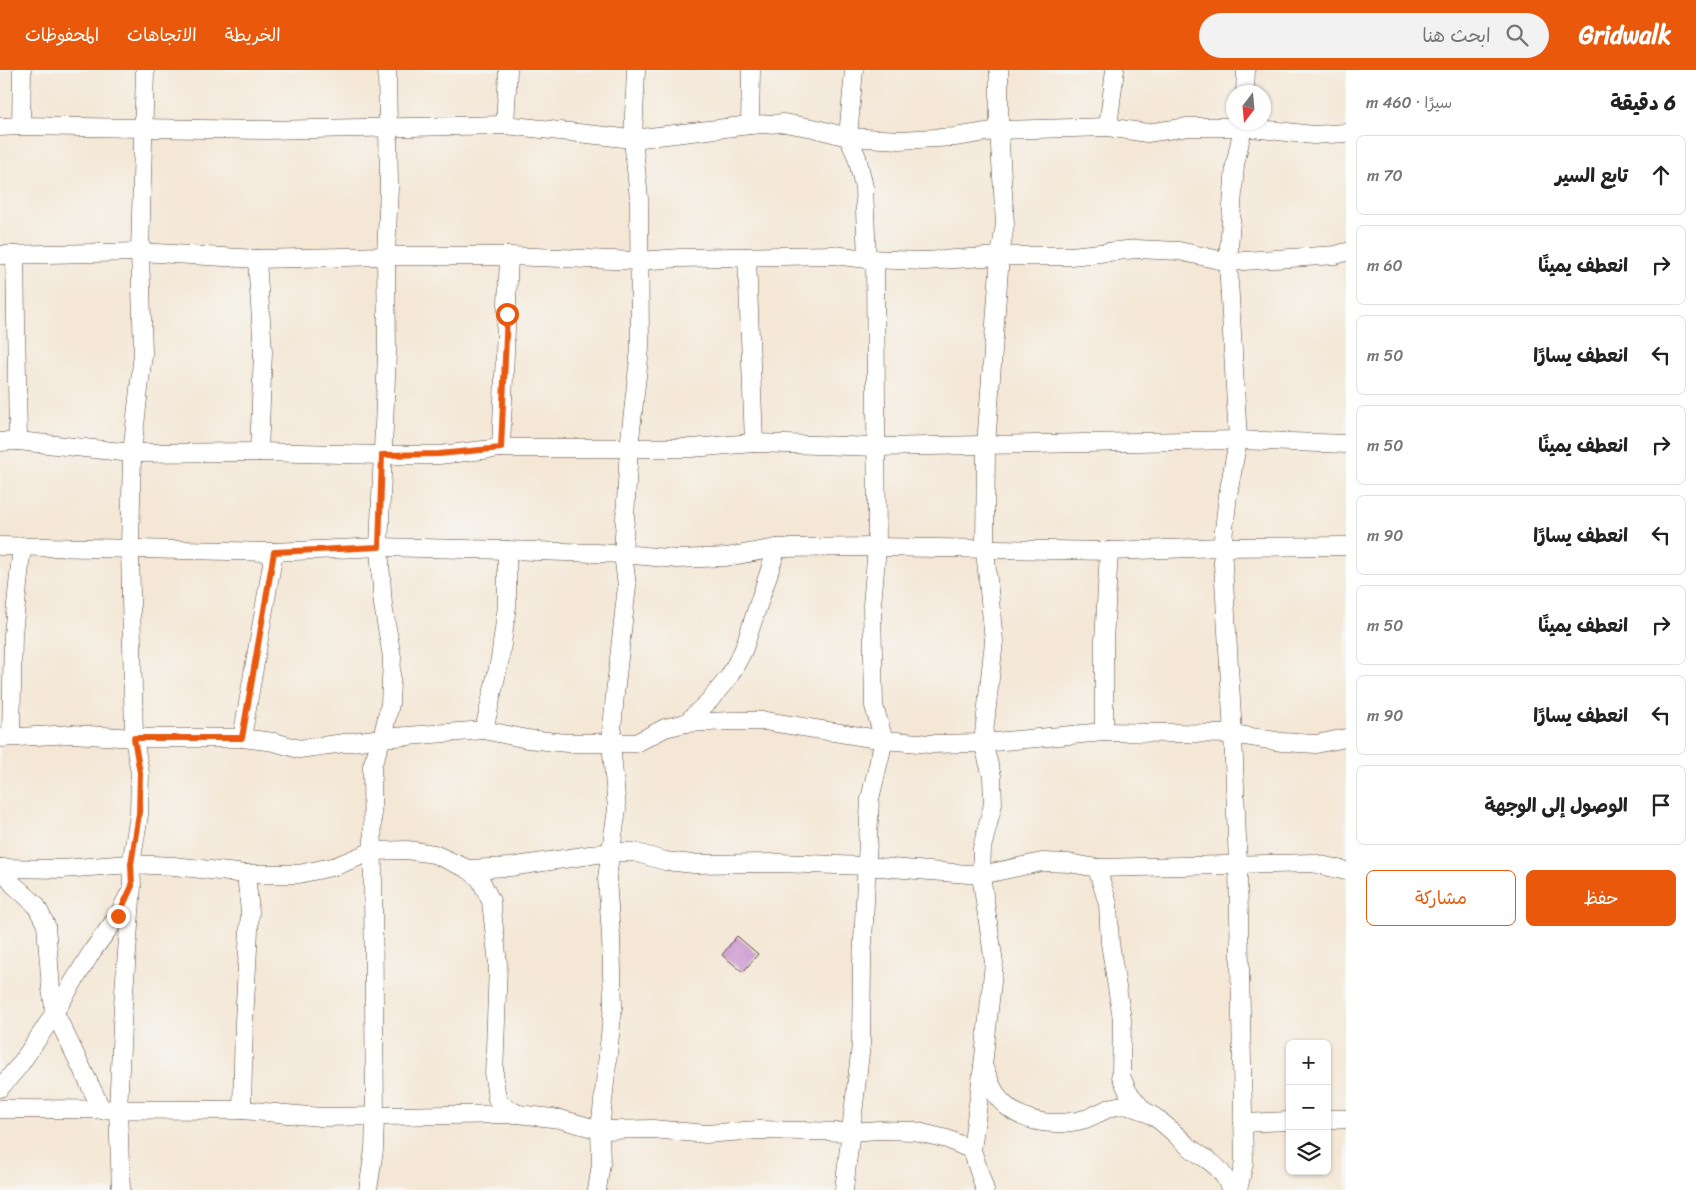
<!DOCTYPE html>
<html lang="ar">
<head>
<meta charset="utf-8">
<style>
  :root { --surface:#fff; --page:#f2f2f2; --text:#222; --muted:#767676; --line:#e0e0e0; --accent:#ea580c }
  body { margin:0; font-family:Sriracha,"Playpen Sans Arabic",sans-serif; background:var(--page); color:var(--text); direction:rtl }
  .controls { position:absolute; right:15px; bottom:15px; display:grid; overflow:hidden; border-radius:8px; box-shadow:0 1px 4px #0004 }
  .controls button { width:45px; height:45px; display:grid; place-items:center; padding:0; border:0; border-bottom:1px solid var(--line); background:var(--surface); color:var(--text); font:25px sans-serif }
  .compass { position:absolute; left:1226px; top:15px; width:45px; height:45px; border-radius:50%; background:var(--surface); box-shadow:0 1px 4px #0004; rotate:196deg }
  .stop { position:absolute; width:15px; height:15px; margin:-11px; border:4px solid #ea580c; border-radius:50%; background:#fff }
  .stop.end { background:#ea580c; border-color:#fff; box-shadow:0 1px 5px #0008 }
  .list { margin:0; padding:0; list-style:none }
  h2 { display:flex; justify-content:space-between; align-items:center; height:65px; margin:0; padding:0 20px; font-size:21px }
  h2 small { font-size:16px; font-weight:400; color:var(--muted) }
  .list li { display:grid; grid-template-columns:32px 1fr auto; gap:15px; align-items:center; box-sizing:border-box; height:80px; margin:0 10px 10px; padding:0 10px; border:1px solid var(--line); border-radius:8px }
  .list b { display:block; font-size:19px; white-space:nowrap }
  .list em { font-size:16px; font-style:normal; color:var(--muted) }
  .actions { display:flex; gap:10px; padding:15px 20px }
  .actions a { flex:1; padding:11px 0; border:1px solid var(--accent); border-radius:8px; text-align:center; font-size:18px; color:var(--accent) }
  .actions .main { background:var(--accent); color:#fff }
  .icon { flex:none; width:28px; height:28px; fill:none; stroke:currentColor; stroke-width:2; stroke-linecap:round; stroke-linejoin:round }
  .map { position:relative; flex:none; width:1346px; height:1120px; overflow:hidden; direction:ltr }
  header { display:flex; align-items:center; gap:30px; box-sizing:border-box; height:70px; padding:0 25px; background:var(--accent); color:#fff }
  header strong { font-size:24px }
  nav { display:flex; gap:28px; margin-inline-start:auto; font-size:18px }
  .search { width:350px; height:45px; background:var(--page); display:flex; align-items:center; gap:12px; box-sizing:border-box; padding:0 18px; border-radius:28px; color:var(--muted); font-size:19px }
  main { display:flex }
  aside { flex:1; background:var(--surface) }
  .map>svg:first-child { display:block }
  .building { fill:#ca95ce }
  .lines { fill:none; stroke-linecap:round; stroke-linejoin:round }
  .minor-casing { stroke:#57463a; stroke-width:19 }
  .minor { stroke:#fff; stroke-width:18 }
  .route { stroke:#ea580c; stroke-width:6 }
</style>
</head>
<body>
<header>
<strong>Gridwalk</strong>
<div class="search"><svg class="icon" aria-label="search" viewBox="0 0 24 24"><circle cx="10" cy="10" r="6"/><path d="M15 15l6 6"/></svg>ابحث هنا</div>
<nav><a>الخريطة</a><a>الاتجاهات</a><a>المحفوظات</a></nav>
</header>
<main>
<aside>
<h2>6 دقيقة<small>سيرًا · 460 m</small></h2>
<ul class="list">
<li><svg class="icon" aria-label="ahead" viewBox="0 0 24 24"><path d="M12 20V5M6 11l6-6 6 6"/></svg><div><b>تابع السير</b></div><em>70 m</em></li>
<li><svg class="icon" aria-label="right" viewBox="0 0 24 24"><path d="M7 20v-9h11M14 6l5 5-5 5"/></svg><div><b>انعطف يمينًا</b></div><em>60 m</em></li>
<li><svg class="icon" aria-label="left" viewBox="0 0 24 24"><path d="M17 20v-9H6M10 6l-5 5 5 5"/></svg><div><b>انعطف يسارًا</b></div><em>50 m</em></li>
<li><svg class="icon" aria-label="right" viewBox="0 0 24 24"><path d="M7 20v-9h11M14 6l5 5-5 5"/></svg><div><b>انعطف يمينًا</b></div><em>50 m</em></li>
<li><svg class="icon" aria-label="left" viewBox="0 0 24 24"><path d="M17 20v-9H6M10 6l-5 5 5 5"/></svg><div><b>انعطف يسارًا</b></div><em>90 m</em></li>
<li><svg class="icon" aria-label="right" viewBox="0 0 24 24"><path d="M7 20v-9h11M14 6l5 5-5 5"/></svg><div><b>انعطف يمينًا</b></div><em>50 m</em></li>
<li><svg class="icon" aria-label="left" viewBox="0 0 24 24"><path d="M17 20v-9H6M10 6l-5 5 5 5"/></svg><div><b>انعطف يسارًا</b></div><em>90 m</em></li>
<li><svg class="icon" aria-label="arrive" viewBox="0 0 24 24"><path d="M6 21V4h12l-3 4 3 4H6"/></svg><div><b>الوصول إلى الوجهة</b></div></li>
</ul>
<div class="actions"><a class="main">حفظ</a><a>مشاركة</a></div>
</aside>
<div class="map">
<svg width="1346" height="1120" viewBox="0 0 1346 1120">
  <rect width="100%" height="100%" fill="#f6f6f2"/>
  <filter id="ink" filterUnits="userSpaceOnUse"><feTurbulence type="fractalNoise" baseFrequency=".02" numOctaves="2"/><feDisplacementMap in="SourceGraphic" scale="10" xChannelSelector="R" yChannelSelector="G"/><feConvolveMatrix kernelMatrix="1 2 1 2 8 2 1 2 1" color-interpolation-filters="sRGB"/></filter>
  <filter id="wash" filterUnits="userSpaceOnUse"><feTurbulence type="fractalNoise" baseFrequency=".0096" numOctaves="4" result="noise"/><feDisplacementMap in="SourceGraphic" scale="20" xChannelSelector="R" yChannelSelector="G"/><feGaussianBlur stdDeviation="1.12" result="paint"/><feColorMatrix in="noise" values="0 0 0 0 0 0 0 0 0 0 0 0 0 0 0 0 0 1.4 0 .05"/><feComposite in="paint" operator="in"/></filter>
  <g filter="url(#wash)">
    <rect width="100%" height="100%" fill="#f4e7d6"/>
    <g id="blocks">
      <polygon class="building" points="737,866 758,884 743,902 722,885"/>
    </g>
  </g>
  <g filter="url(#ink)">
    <use href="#blocks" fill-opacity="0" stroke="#57463a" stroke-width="1"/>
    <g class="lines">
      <defs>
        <g id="minor">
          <polyline points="854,0 848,67 857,87 864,117 867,189"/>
          <polyline points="1245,22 1246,0"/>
          <polyline points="505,55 508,0"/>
          <polyline points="750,55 751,0"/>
          <polyline points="21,56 22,0"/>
          <polyline points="0,57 21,56 265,60 505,55 633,69 750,55 784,53 813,58 848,67 900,70 955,67 999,60 1108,57 1147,63 1188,57 1243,57 1313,65 1346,63"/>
          <polyline points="1108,57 1115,0"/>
          <polyline points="0,185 140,182 257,189 386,186 509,186 639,191 680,188 833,185 867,189 925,191 1000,186 1071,186 1136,179 1179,181 1228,192 1336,185 1346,182"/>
          <polyline points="15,185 18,371"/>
          <polyline points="747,187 754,373"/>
          <polyline points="257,189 263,282 259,382"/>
          <polyline points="0,372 18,371 132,383 259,382 382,385 439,385 501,378 691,378 754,373 877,377 1238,370 1346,374"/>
          <polyline points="501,378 509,186"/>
          <polyline points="0,476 274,482 379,477 507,480 623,484 677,489 726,487 777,478 877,477 1109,481 1222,477 1346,476"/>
          <polyline points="686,653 709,631 729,607 743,581 777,478"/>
          <polyline points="484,660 500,589 507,536 507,480"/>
          <polyline points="1104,662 1104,571 1109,481"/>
          <polyline points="11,667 13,564 22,476"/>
          <polyline points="0,668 73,664 134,668 242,668 274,672 299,679 382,668 484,660 527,669 567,673 636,673 665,658 686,653 731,651 765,651 884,670 930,674 983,673 1104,662 1233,664 1282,672 1316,674 1346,668"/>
          <polyline points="242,668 274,482"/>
          <polyline points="0,798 62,799 131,794 174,796 246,804 299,804 336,796 373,781 407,780 434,784 468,799 510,797 610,782 634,782 665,791 694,794 778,793 866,796 981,805 1042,792 1069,793 1097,798 1313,793 1346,801"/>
          <polyline points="0,798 14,815 36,835 46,855 51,919 55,943 102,1040"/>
          <polyline points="1097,798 1108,834 1110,873 1122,949 1121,1006 1128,1022 1143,1040"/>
          <polyline points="468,799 480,809 491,831 498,894 494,1007 497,1029 502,1035 518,1044"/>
          <path d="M983 996C989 1008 993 1024 1003 1033 1024 1054 1057 1057 1085 1049 1098 1045 1112 1033 1128 1036 1153 1040 1169 1059 1187 1075 1208 1093 1219 1091 1231 1120"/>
          <polyline points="0,1018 19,996 45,958 93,880 118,846 128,826"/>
          <polyline points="0,1039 242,1040 321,1047 518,1044 560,1049 600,1060 653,1059 706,1064 757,1060 850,1062 879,1060 914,1061 947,1069 972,1080"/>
          <polyline points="242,1040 244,951 250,842 246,804"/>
          <polyline points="1327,1049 1346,1049"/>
          <polyline points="1243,1053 1290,1051"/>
          <polyline points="121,1120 118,1040 123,935 132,816 131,794 139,745 140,703 134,668 130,479 132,383 143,283 140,182 145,0"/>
          <polyline points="368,1120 374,1080 375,1047 372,696 382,668 390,634 392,587 383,535 379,477 387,283 386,186 389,117 387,0"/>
          <polyline points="597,1120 601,1094 600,1060 613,937 611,866 607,808 617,739 611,672 615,624 627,516 623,484 629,378 640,279 639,129 633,69 636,0"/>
          <polyline points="844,1120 861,975 862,892 870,729 884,670 874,636 872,535 877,477 875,189"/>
          <polyline points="985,1120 972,1080 983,996 994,893 981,805 982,778 993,734 992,706 983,673 994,571 985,480 986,375 1000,186 1005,154 999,60 999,0"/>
          <polyline points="1238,1120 1244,1093 1238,796 1233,664 1222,477 1228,425 1238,370 1228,192 1235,95 1244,52"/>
        </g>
      </defs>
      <use href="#minor" class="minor-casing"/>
      <use href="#minor" class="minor"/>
    </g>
  </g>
  <g class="lines" filter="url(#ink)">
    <polyline class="route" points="118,846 132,816 131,794 139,744 140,703 134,668 242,668 274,482 379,477 382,385 439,384 501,378 507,244"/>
  </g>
</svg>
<div class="controls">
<button>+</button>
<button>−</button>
<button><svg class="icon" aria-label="layers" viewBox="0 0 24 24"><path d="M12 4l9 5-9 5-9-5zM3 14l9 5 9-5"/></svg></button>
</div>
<svg class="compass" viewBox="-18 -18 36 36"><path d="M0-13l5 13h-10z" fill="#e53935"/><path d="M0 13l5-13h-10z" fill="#767676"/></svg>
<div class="stop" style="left:507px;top:244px"></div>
<div class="stop end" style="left:118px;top:846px"></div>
</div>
</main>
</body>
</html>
